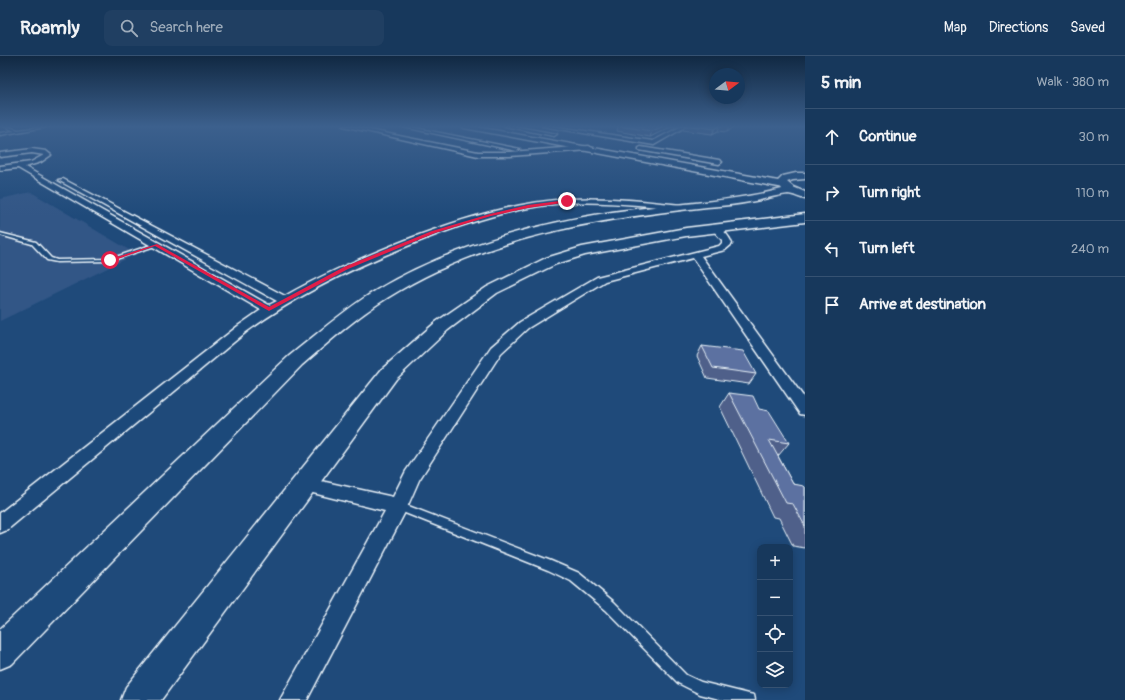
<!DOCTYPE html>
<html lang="en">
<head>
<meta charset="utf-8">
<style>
  :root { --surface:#17385c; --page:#203f62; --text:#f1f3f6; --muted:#9eacbb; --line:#365272 }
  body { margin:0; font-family:Pangolin,sans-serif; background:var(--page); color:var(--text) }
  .controls { position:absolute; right:12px; bottom:12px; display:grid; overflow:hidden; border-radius:8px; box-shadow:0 2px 10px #0003 }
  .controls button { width:36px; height:36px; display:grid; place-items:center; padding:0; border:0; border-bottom:1px solid var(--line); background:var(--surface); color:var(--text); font:20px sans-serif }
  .compass { position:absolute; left:709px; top:12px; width:36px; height:36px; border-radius:50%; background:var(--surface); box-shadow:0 2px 10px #0003; rotate:74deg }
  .stop { position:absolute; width:12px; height:12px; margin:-9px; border:3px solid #e11d48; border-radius:50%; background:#fff }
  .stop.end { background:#e11d48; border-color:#fff; box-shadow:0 1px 4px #0008 }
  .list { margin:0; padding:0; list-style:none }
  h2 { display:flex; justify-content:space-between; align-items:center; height:52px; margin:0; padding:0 16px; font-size:17px }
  h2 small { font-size:13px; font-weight:400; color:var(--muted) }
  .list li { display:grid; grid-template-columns:26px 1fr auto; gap:12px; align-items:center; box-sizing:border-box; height:56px; padding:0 16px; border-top:1px solid var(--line) }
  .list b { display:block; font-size:15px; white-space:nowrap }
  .list em { font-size:13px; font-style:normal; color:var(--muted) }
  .icon { flex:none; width:22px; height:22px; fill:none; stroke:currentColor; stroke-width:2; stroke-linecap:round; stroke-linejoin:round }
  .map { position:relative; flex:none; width:805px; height:644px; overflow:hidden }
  header { display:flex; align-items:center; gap:24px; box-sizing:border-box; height:56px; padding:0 20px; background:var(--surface); border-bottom:1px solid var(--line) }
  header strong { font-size:19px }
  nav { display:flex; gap:22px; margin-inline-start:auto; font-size:14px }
  .search { width:280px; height:36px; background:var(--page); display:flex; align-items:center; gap:10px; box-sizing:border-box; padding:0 14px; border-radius:8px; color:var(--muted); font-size:15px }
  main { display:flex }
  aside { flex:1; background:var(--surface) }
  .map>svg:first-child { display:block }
  .built { fill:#315686 }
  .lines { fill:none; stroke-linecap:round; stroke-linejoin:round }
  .service-casing { stroke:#e8f1f8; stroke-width:3 }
  .minor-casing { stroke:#e8f1f8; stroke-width:3 }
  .tertiary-casing { stroke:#e8f1f8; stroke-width:3 }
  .secondary-casing { stroke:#e8f1f8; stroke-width:3 }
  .service { fill:#1f4a7a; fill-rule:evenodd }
  .minor { fill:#1f4a7a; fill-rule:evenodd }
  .tertiary { fill:#1f4a7a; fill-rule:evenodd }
  .secondary { fill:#1f4a7a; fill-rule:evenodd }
  .wall { fill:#4f618a; stroke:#e8f1f8 }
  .shaded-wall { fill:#404f71; stroke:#e8f1f8 }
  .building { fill:#5c71a1; stroke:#e8f1f8 }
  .route { fill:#e11d48 }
</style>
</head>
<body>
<header>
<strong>Roamly</strong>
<div class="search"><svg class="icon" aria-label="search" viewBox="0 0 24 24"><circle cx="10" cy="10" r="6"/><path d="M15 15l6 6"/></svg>Search here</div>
<nav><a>Map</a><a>Directions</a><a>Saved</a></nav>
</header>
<main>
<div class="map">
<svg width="805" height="644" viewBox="0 0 805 644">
  <rect width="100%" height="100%" fill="#1f4a7a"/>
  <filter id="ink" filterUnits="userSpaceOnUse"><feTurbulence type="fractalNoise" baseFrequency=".025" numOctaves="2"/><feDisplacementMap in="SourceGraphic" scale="8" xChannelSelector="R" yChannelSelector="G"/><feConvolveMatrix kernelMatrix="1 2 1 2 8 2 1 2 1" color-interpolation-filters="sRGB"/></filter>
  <g filter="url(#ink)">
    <polygon class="built" points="31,136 136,198 0,265 0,143"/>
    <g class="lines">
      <defs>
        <g id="service">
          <polygon points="4,70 6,70 18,74 51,70 0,79 0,77 15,75"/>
          <polygon points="0,177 36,186 51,202 57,204 110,203 154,188 158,189 110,205 57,206 47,204 32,188 0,179"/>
          <polygon points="398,446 551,505 579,517 614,546 686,619 701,626 749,638 754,639 755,644 723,644 700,638 678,627 606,554 571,525 548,514 395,453 393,450 395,447"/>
        </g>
        <g id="minor">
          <polygon points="343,70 350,70 478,96 510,96 589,90 592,92 589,94 510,100 478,100"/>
          <polygon points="399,70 406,70 520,93 517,95"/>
          <polygon points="505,70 513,70 557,78 554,80"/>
          <polygon points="542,70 551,70 653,85 682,70 687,70 654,89"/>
          <polygon points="641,91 719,104 722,106 719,108 639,94 639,92"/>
          <path d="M32 93 46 95 51 99 41 106 25 111 269 249 277 245 58 124 63 123 285 240C325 217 368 199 411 182 462 163 515 146 569 143 607 141 644 145 681 149L685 151 681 153C644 150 607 145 569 147 518 150 468 166 420 185 358 209 300 237 246 276L7 474 0 477V457L238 270 261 254 18 112 0 114V110L31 106 44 99 32 97 0 101V97Z"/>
          <path d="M716 170C723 173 730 181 732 188L725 194 701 200 805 343V359L800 358 693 202 605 225 528 272 501 297 419 424 405 456 307 644H280L385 455 297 433 294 428 297 423 303 421 393 441 406 415 491 291 520 266 597 221 719 190 722 187V184L712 173Z"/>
        </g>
        <polygon id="tertiary" points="461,70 471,70 784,126 788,129 784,132 464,72"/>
        <g id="secondary">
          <path d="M796 117H805V123L793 124 787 126 793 131 805 136V143C800 142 793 138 788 138 777 139 766 143 755 145 740 148 723 150 707 151 596 163 484 181 387 242 356 261 329 286 302 309L12 608 0 613V573L288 301C317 278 344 254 375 235 446 192 530 169 612 156 668 148 727 147 782 133L777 126 783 120Z"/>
          <polygon points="805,158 805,166 686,180 585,199 556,208 497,237 448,274 396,323 161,644 121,644 126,631 382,313 436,266 487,231 546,202 582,191 686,172"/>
        </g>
      </defs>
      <use href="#service" class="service-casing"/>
      <use href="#minor" class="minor-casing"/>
      <use href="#tertiary" class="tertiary-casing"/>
      <use href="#secondary" class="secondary-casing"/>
      <use href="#service" class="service"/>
      <use href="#minor" class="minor"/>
      <use href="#tertiary" class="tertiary"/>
      <use href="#secondary" class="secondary"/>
    </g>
    <g class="wall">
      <polygon points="616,70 680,70 674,73 668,72 650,81 617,75 618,70"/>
      <polygon points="685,70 735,70 727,76 718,75 712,78 683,74"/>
      <polygon points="702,290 756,318 749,328 707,322 697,300"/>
      <polygon points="729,337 759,353 789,387 778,400 793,428 805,431 805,492 793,490 779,462 773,461 720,351"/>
    </g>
    <g class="shaded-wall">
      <polygon points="664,70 669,70 668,72 650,81 652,75"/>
      <polygon points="675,70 680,70 674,73"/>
      <polygon points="720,70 718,75 712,78 715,73"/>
      <polygon points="730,70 735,70 727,76 729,71"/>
    </g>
    <g class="building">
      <polygon points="618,70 664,70 652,75"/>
      <polygon points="692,70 720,70 715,73"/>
      <polygon points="702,290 743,295 756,318 713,312"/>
      <polygon points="729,337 753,340 759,353 769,355 789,387 769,384 793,428 804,430 805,431 805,470 793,448 786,447"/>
    </g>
  </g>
  <linearGradient id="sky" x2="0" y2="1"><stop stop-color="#112943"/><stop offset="0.44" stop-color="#3c608d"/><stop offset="1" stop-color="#3c608d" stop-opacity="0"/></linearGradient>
  <rect width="805" height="160" fill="url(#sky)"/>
  <polygon class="route" points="567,144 569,146 528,152 491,160 435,177 348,213 269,255 155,190 112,205 108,204 157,188 269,251 344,211 432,175 490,158 528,149"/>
</svg>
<div class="controls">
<button>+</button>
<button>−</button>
<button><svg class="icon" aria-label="locate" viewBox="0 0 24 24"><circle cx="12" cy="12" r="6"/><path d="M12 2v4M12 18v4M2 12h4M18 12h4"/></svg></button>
<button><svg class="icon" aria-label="layers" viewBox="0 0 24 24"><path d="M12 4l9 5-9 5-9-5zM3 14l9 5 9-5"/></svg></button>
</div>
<svg class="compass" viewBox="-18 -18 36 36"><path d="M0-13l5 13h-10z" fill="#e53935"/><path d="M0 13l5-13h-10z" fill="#9eacbb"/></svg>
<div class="stop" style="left:110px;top:204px"></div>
<div class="stop end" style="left:567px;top:145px"></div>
</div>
<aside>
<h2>5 min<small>Walk · 380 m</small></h2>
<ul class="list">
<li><svg class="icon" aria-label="ahead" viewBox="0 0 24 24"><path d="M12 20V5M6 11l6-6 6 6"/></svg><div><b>Continue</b></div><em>30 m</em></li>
<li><svg class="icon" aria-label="right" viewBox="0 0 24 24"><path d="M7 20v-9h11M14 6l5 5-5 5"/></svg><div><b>Turn right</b></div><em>110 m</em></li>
<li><svg class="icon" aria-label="left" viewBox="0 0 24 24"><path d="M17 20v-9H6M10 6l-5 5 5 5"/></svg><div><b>Turn left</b></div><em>240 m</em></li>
<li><svg class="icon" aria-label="arrive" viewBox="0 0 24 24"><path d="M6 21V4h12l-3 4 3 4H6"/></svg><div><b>Arrive at destination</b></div></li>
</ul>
</aside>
</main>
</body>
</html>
